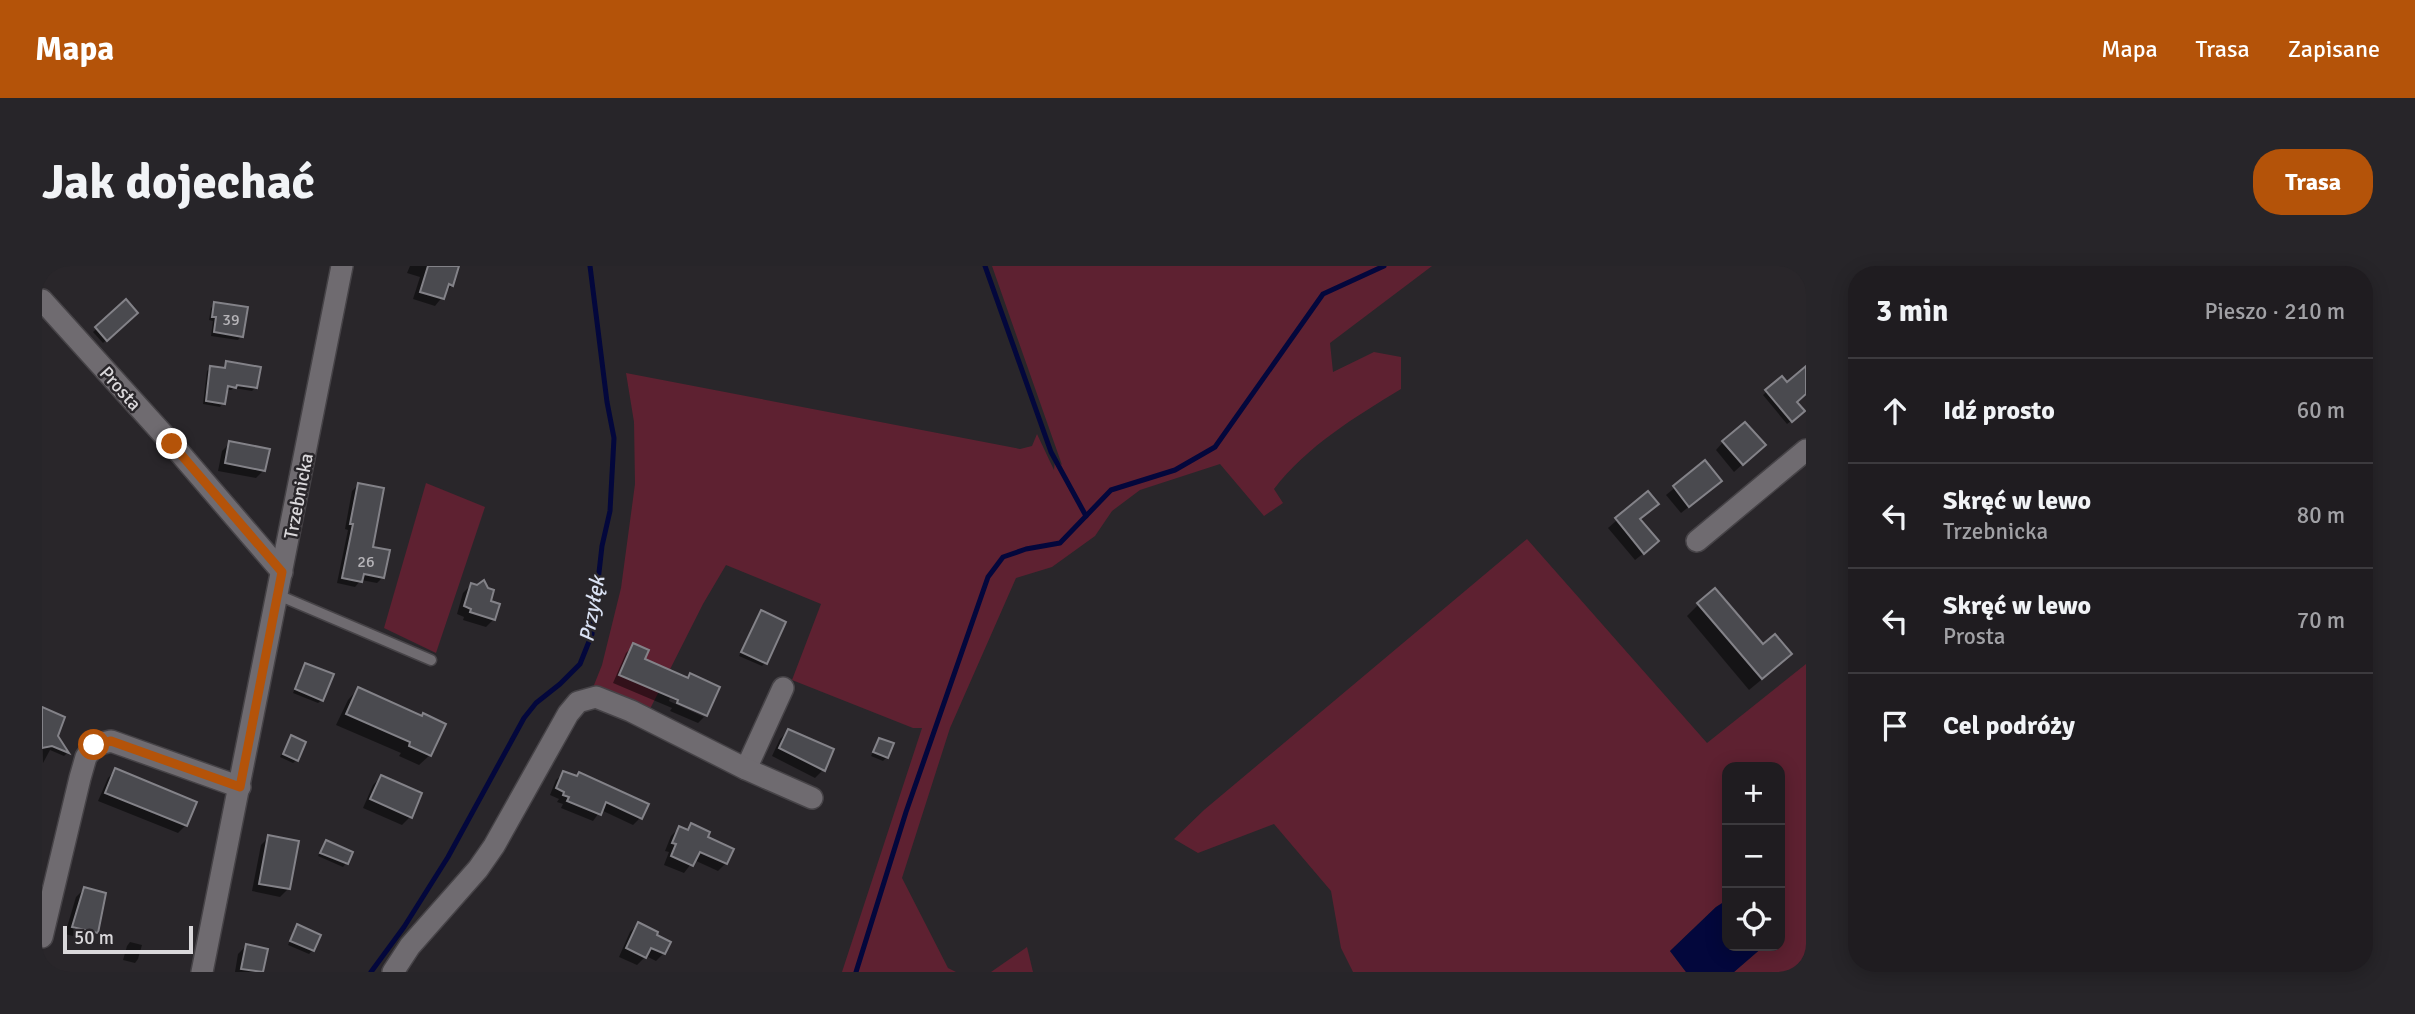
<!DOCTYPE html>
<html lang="pl">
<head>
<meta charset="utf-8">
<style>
  :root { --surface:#1f1c20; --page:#272529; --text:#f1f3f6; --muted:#a1a1a5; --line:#3c3a3e; --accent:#b45309 }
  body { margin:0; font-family:Signika,sans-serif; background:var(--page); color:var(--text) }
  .controls { position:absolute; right:21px; bottom:21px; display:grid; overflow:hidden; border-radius:14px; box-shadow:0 4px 18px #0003 }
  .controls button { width:63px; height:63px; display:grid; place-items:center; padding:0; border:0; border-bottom:2px solid var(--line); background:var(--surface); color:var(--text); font:35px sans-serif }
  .scale { position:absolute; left:21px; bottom:18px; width:130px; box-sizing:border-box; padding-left:7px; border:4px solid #dad8db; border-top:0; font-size:19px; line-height:24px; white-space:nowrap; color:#dad8db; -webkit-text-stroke:5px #29262a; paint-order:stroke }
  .stop { position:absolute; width:21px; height:21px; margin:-16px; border:5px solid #b45309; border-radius:50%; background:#fff }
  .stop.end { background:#b45309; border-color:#fff; box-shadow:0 2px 7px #0008 }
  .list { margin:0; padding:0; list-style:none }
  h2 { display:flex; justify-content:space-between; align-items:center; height:91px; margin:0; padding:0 28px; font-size:30px }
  h2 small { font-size:23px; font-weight:400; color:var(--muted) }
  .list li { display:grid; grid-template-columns:46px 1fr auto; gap:21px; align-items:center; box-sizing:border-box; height:105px; padding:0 28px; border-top:2px solid var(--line) }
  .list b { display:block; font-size:26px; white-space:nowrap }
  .list p { margin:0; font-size:23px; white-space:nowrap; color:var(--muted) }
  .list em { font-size:23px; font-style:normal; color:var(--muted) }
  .icon { flex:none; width:38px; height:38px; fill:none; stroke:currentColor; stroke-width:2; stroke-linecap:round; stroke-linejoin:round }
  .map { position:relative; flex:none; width:1764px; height:706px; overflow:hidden; border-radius:28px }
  header { display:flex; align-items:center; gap:42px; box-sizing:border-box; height:98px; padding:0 35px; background:var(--accent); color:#fff }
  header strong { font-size:33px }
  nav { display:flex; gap:38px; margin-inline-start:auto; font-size:24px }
  .intro { display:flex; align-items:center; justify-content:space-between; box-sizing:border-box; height:168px; padding:0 42px }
  h1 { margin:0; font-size:49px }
  .button { padding:18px 32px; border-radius:28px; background:var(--accent); color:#fff; font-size:24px; font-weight:700 }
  main { display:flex; gap:42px; padding:0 42px }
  aside { flex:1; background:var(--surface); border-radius:28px; box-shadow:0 4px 18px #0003 }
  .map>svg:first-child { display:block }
  .green { fill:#5e2131 }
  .water { fill:#03073c }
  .shadow { fill:#0007 }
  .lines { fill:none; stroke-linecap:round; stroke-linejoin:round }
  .stream { stroke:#03073c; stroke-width:5 }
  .building { fill:#4a4a4f; stroke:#838288; stroke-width:2 }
  .lane-casing { stroke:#464347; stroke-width:13 }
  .street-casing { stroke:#464347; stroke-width:24 }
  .secondary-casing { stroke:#464347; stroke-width:24 }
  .lane { stroke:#6f6b70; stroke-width:10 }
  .street { stroke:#6f6b70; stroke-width:21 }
  .secondary { stroke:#6f6b70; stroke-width:21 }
  .route { stroke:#b45309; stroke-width:9 }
  .labels { text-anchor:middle; stroke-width:5; stroke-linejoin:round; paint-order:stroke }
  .number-label { font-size:16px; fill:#b6b4b8 }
  .street-label { font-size:19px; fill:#dad8db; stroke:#29262a }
  .water-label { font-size:21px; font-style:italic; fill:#dae2f4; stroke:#29262a }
</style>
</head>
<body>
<header>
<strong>Mapa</strong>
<nav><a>Mapa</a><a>Trasa</a><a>Zapisane</a></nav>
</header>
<div class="intro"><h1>Jak dojechać</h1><a class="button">Trasa</a></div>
<main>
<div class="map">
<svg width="1764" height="706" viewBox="0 0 1764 706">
  <rect width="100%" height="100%" fill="#29262a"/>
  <g class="green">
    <path d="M950 0H1390L1288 77 1291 106 1332 86 1359 91V123C1313 151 1265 180 1232 223L1241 237 1222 250 1178 198 1098 224 1070 245 1053 270 1010 301 974 312 908 462 860 612 906 702 914 706H800L880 462H871L750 414 779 338 684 299 661 338 608 443 550 424 560 399 579 322 593 218 592 156 584 107 978 183 990 180 995 168 1012 204 1013 193 1020 199Z"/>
    <polygon points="384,217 443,241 394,387 342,362"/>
    <polygon points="1485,273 1665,477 1764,398 1764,703 1760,706 1692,706 1722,680 1738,680 1738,501 1685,501 1685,634 1674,641 1628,685 1644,706 1311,706 1299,682 1289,625 1232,558 1156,587 1132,573 1162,544"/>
    <polygon points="985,681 991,706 949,706"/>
  </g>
  <polygon class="water" points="1685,634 1685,680 1722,680 1692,706 1644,706 1628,685 1674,641"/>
  <g class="shadow">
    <polygon points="368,0 407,0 410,19 393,40 371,33 378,11 365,7"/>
    <polygon points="84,36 94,47 61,77 51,66"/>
    <polygon points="173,38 199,70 196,74 169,70 171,55 167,54 169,42"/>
    <polygon points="185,97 214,121 210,125 192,122 189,124 184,124 181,137 178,141 161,138 165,105 169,101 181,103"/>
    <polygon points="1764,108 1764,127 1753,136 1757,149 1745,158 1721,129 1740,112 1745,118"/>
    <polygon points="1681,176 1713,187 1692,206 1674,184"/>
    <polygon points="188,177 222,204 214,212 176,205 180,185"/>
    <polygon points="1663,197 1669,223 1639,247 1624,229"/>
    <polygon points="316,219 329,282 341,311 335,317 319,314 313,321 295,317 306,264 303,263 310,225"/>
    <polygon points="1606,227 1596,254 1607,283 1593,294 1566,262"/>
    <polygon points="429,319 447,336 452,353 444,361 421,354 422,351 415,348 421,327"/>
    <polygon points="1657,338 1736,400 1707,424 1645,350"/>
    <polygon points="719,346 723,397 720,400 697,390"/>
    <polygon points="592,379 600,394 644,413 648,410 664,449 628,432 627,435 662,451 656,457 628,445 630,442 571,417 584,387"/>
    <polygon points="264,399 280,434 276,437 251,427"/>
    <polygon points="316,423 388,489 377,499 357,490 359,487 294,459 306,434"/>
    <polygon points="0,443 25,487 22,490 8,484 1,497"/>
    <polygon points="746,465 781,504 773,512 730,490 738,473"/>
    <polygon points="250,471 255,494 251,497 238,491"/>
    <polygon points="838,474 845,491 841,495 829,490"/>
    <polygon points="74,504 144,559 136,567 56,535 66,512"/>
    <polygon points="522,507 598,552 591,559 559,544 551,555 519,542 521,538 515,536 517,533 508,529 514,514"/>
    <polygon points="339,511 368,551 360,559 321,542 331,519"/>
    <polygon points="649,559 684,597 676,605 652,594 642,607 622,599 627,586 623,585 629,570 637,562 643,565"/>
    <polygon points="227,571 246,623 238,631 210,625 219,579"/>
    <polygon points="284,576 304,597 301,601 276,590"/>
    <polygon points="42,623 54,666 46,674 23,668 34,631"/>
    <polygon points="596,658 612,669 622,687 614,695 604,690 595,699 577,691 588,666"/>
    <polygon points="256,660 271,684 267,688 246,679"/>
    <polygon points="88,676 100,679 96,693 93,697 81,694 85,680"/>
    <polygon points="204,680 223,684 219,706 193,706 196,688"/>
  </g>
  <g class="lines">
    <g class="stream">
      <polyline points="943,0 1009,186 1044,250"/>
      <polyline points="329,706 362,661 406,591 482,452 494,437 518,418 538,398 550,368 560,280 568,245 572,172 565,136 548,0"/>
      <polyline points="814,706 864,546 946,311 961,291 984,283 1018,277 1069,224 1133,204 1173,181 1281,28 1342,0"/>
    </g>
  </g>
  <g class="building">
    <polygon points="386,0 417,0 411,20 407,18 402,33 378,26"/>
    <polygon points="84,33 96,47 65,75 53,61"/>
    <polygon points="172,36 206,41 201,71 172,66 174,51 170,51"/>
    <polygon points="184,95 219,101 215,122 195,119 194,122 186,120 183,138 164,135 168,100 183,102"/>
    <polygon points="1764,100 1764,128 1755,136 1763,145 1750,156 1723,124 1740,110 1745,116"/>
    <polygon points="1703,156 1724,179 1701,199 1680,175"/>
    <polygon points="187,175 228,183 223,205 183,197"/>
    <polygon points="1663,194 1680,215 1647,241 1631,220"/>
    <polygon points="316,217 342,222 331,281 348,284 342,312 322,308 320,316 300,312 311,258 308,258"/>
    <polygon points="1606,225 1617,238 1598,253 1617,275 1602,288 1573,252"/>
    <polygon points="442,314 446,322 452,324 449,335 458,338 453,354 428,346 429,343 422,340 429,317 435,319"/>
    <polygon points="1673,322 1721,378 1733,368 1750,388 1720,413 1655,337"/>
    <polygon points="719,344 744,356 725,398 699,386"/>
    <polygon points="591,377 607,384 603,393 646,412 648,407 678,421 665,450 635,437 636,434 577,409"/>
    <polygon points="263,397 292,408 281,435 253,423"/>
    <polygon points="316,421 380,450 381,447 404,458 389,490 367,480 368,476 304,448"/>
    <polygon points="0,441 23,451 16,470 27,487 10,480 0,482"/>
    <polygon points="746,463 792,483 783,505 737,482"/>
    <polygon points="249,469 264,476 256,495 241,488"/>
    <polygon points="837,472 852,477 846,492 831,486"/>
    <polygon points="73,502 155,536 145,560 63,527"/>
    <polygon points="521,505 535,510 537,506 607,538 600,553 564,536 559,549 525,535 527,531 521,529 522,526 514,522"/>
    <polygon points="339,509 380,527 370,552 328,533"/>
    <polygon points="649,557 668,566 666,571 692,583 685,598 658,586 651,600 629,590 634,578 630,577 637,560 646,564"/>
    <polygon points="226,569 257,575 248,623 217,618"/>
    <polygon points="284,574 311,586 306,598 278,587"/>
    <polygon points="42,621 64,627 56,667 30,661"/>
    <polygon points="596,656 616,666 615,669 629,676 623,688 609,682 604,692 584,682"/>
    <polygon points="255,658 279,669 272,685 248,675"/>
    <polygon points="204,678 226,683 221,706 199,703"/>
  </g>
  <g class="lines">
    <defs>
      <polyline id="lane" points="236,329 389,394"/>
      <g id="street">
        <polyline points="0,34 130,178 240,306"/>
        <polyline points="1655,275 1764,184"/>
        <polyline points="704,503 741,422"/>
        <polyline points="0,671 38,512 44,491 53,479 69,475 198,521"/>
        <polyline points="351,706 368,680 436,603 452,580 526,448 536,436 554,431 589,445 704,503 770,532"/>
      </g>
      <polyline id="secondary" points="160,706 300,0"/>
    </defs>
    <use href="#lane" class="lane-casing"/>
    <use href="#street" class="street-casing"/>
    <use href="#secondary" class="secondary-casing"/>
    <use href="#lane" class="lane"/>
    <use href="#street" class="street"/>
    <use href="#secondary" class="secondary"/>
  </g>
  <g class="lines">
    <polyline class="route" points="52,479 69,475 198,521 240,306 130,178"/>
  </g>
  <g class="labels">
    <g class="number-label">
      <text x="189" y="59">39</text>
      <text x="324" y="301">26</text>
    </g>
    <g class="street-label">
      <text transform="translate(79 122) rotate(48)" y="7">Prosta</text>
      <text transform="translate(256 230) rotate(-79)" y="7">Trzebnicka</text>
    </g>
    <g class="water-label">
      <text transform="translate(550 343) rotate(-80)" y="7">Przyłęk</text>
    </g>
  </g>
</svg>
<div class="controls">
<button>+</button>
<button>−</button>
<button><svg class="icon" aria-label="locate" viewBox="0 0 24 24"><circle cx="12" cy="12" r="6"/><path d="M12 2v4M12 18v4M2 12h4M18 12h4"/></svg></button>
</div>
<div class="scale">50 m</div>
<div class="stop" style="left:52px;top:479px"></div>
<div class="stop end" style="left:130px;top:178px"></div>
</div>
<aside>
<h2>3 min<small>Pieszo · 210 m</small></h2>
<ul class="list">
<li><svg class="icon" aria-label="ahead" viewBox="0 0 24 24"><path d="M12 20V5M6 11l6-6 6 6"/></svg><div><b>Idź prosto</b></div><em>60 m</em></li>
<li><svg class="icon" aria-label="left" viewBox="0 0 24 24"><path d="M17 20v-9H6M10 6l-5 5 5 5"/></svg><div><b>Skręć w lewo</b><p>Trzebnicka</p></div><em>80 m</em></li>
<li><svg class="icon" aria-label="left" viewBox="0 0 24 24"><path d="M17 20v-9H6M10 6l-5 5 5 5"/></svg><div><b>Skręć w lewo</b><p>Prosta</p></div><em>70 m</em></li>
<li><svg class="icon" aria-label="arrive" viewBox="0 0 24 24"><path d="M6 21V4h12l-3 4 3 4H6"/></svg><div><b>Cel podróży</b></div></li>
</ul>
</aside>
</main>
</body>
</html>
